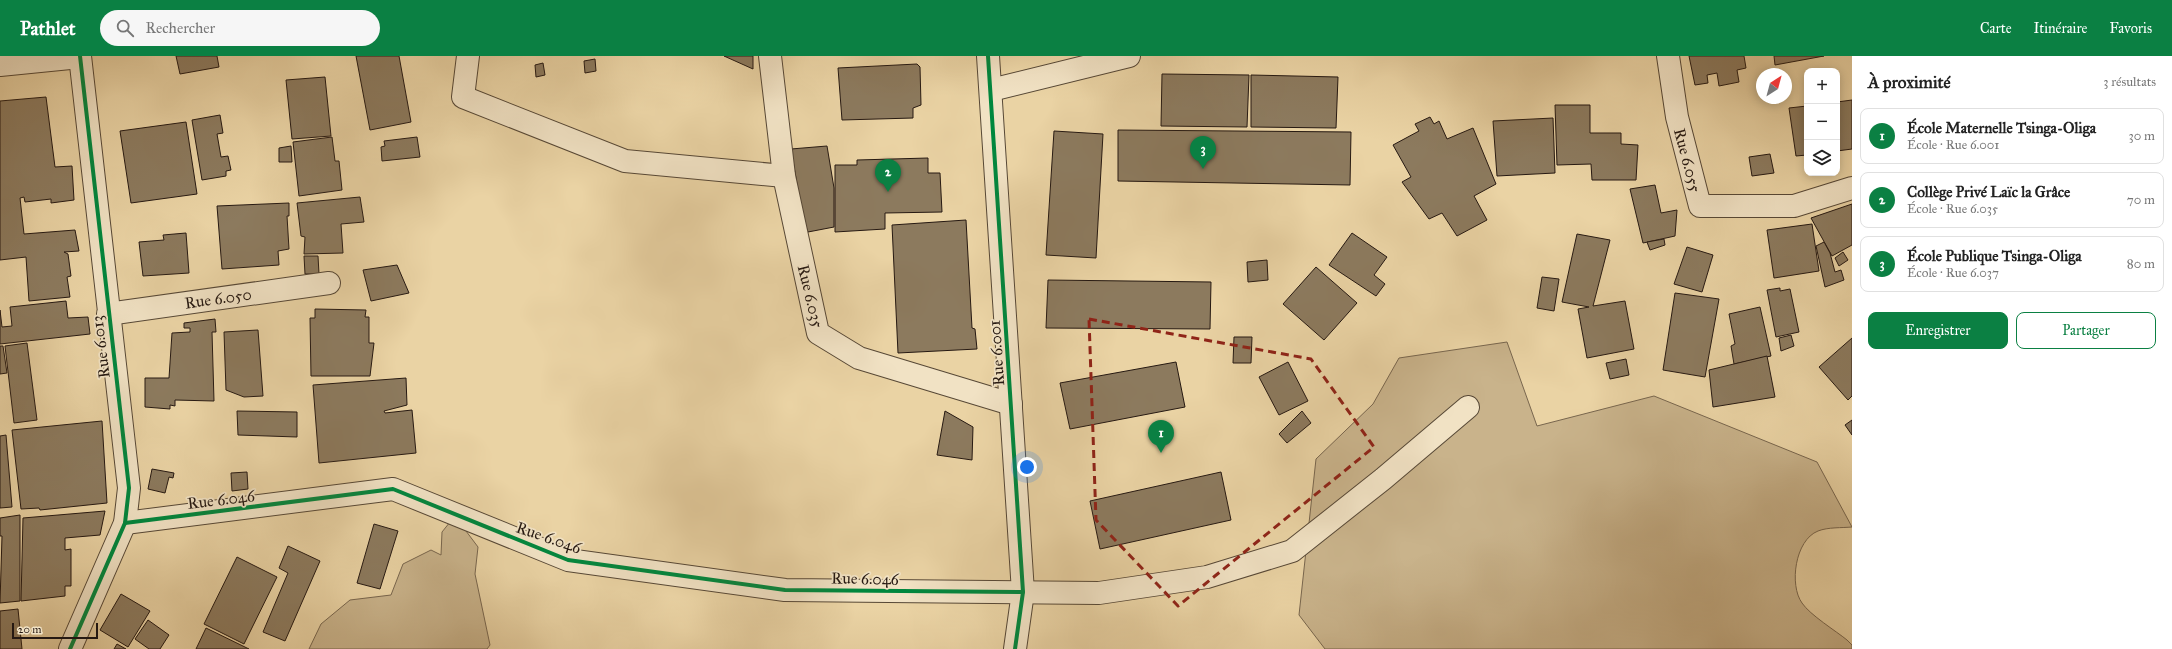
<!DOCTYPE html>
<html lang="fr">
<head>
<meta charset="utf-8">
<style>
  :root { --surface:#fff; --page:#f6f6f6; --text:#222; --muted:#767676; --line:#e0e0e0; --accent:#0b8043 }
  body { margin:0; font-family:"IM FELL Great Primer",serif; background:var(--page); color:var(--text) }
  .controls { position:absolute; right:12px; top:12px; display:grid; overflow:hidden; border-radius:8px; box-shadow:0 2px 10px #0003 }
  .controls button { width:36px; height:36px; display:grid; place-items:center; padding:0; border:0; border-bottom:1px solid var(--line); background:var(--surface); color:var(--text); font:20px sans-serif }
  .compass { position:absolute; left:1756px; top:12px; width:36px; height:36px; border-radius:50%; background:var(--surface); box-shadow:0 2px 10px #0003; rotate:36deg }
  .scale { position:absolute; left:12px; bottom:10px; width:86px; box-sizing:border-box; padding-left:4px; border:2px solid #261912; border-top:0; font-size:11px; line-height:14px; white-space:nowrap; color:#261912; -webkit-text-stroke:3px #f1e2c4; paint-order:stroke }
  .you { position:absolute; left:1027px; top:411px; width:14px; height:14px; margin:-10px; border:3px solid #fff; border-radius:50%; background:#1a73e8; box-shadow:0 0 0 6px #1a73e833 }
  .badge { display:grid; place-items:center; width:26px; height:26px; border-radius:50%; background:var(--accent); color:#fff; font-size:13px; font-weight:700 }
  .pin { position:absolute; translate:-50% -33px; filter:drop-shadow(0 1px 2px #0008) }
  .pin::after { content:''; position:absolute; top:21px; width:14px; height:12px; background:inherit; clip-path:polygon(0 0,100% 0,50% 100%) }
  .list { margin:0; padding:0; list-style:none }
  h2 { display:flex; justify-content:space-between; align-items:center; height:52px; margin:0; padding:0 16px; font-size:17px }
  h2 small { font-size:13px; font-weight:400; color:var(--muted) }
  .list li { display:grid; grid-template-columns:26px 1fr auto; gap:12px; align-items:center; box-sizing:border-box; height:56px; margin:0 8px 8px; padding:0 8px; border:1px solid var(--line); border-radius:8px }
  .list b { display:block; font-size:15px; white-space:nowrap }
  .list p { margin:0; font-size:13px; white-space:nowrap; color:var(--muted) }
  .list em { font-size:13px; font-style:normal; color:var(--muted) }
  .actions { display:flex; gap:8px; padding:12px 16px }
  .actions a { flex:1; padding:9px 0; border:1px solid var(--accent); border-radius:8px; text-align:center; font-size:14px; color:var(--accent) }
  .actions .main { background:var(--accent); color:#fff }
  .icon { flex:none; width:22px; height:22px; fill:none; stroke:currentColor; stroke-width:2; stroke-linecap:round; stroke-linejoin:round }
  .map { position:relative; flex:none; width:1852px; height:593px; overflow:hidden }
  header { display:flex; align-items:center; gap:24px; box-sizing:border-box; height:56px; padding:0 20px; background:var(--accent); color:#fff }
  header strong { font-size:19px }
  nav { display:flex; gap:22px; margin-inline-start:auto; font-size:14px }
  .search { width:280px; height:36px; background:var(--page); display:flex; align-items:center; gap:10px; box-sizing:border-box; padding:0 14px; border-radius:22px; color:var(--muted); font-size:15px }
  main { display:flex }
  aside { flex:1; background:var(--surface) }
  .map>svg:first-child { display:block }
  .green { fill:#c9b38b; stroke:#78664e }
  .building { fill:#8c7a5e; stroke:#261912 }
  .lines { fill:none; stroke-linecap:round; stroke-linejoin:round }
  .minor-casing { stroke:#574836; stroke-width:24 }
  .minor { stroke:#f1e2c4; stroke-width:22 }
  .cycleway-casing { stroke:#f1e2c4; stroke-width:6 }
  .cycleway { stroke:#00873e; stroke-width:4 }
  .marked { fill:none; stroke:#8f2418; stroke-width:3; stroke-dasharray:8 5; stroke-linejoin:round }
  .labels { text-anchor:middle; stroke-width:3.5; stroke-linejoin:round; paint-order:stroke }
  .street-label { font-size:16px; fill:#261912; stroke:#f1e2c4 }
</style>
</head>
<body>
<header>
<strong>Pathlet</strong>
<div class="search"><svg class="icon" aria-label="search" viewBox="0 0 24 24"><circle cx="10" cy="10" r="6"/><path d="M15 15l6 6"/></svg>Rechercher</div>
<nav><a>Carte</a><a>Itinéraire</a><a>Favoris</a></nav>
</header>
<main>
<div class="map">
<svg width="1852" height="593" viewBox="0 0 1852 593">
  <rect width="100%" height="100%" fill="#ead3a4"/>
  <filter id="stains"><feTurbulence type="fractalNoise" baseFrequency=".005" numOctaves="4"/><feColorMatrix values="0 0 0 0 .2 0 0 0 0 .09 0 0 0 0 .02 0 0 0 .5 -.17"/></filter>
  <radialGradient id="worn" r=".72"><stop offset=".6" stop-color="#630" stop-opacity="0"/><stop offset="1" stop-color="#630" stop-opacity=".3"/></radialGradient>
  <g class="green">
    <path d="M1507 286 1537 370 1654 340 1817 406 1852 471C1842 472 1828 471 1818 475 1795 484 1789 529 1802 547 1810 559 1836 575 1847 584L1852 589V593H1325L1299 559 1316 403 1373 348 1399 302Z"/>
    <polygon points="450,466 460,467 478,491 475,518 490,589 487,593 309,593 321,568 350,544 391,539 403,508 431,494 441,499 442,476"/>
  </g>
  <g class="building">
    <polygon points="176,0 217,0 219,11 180,18"/>
    <polygon points="356,0 399,0 411,66 370,74"/>
    <polygon points="724,0 753,0 753,13"/>
    <polygon points="1689,0 1744,0 1746,12 1737,14 1739,26 1719,30 1717,17 1707,19 1708,27 1695,29"/>
    <polygon points="1774,0 1824,0 1775,9"/>
    <polygon points="595,3 596,15 585,17 584,5"/>
    <polygon points="543,7 545,19 536,21 535,9"/>
    <polygon points="917,8 920,11 921,49 913,52 913,62 842,64 838,12"/>
    <polygon points="1162,18 1249,19 1247,71 1161,70"/>
    <polygon points="1251,19 1338,21 1336,72 1251,71"/>
    <polygon points="325,21 331,80 292,83 286,24"/>
    <polygon points="46,41 55,111 72,110 74,144 51,147 51,143 25,146 24,141 20,142 24,178 75,174 79,195 64,196 68,198 71,220 67,221 70,241 29,245 26,201 0,204 0,45"/>
    <polygon points="1852,44 1852,93 1837,95 1837,46"/>
    <polygon points="1555,49 1590,49 1590,77 1621,77 1621,88 1638,89 1636,124 1592,124 1591,108 1557,109"/>
    <polygon points="1807,50 1807,99 1796,100 1789,52"/>
    <polygon points="220,59 223,77 217,78 221,101 228,100 231,114 226,115 226,120 202,124 192,64"/>
    <polygon points="1430,61 1434,68 1439,65 1447,83 1473,72 1496,128 1474,140 1487,164 1457,180 1442,157 1429,163 1402,126 1411,121 1393,89 1419,75 1415,68"/>
    <polygon points="1553,62 1555,117 1497,120 1493,65"/>
    <polygon points="186,66 197,138 131,147 120,75"/>
    <polygon points="1118,74 1351,76 1350,129 1118,125"/>
    <polygon points="1054,75 1103,78 1096,202 1046,199"/>
    <polygon points="332,81 335,105 339,105 342,134 299,140 293,86"/>
    <polygon points="417,81 420,101 382,105 381,91 385,90 384,85"/>
    <polygon points="291,90 292,106 279,106 279,92"/>
    <polygon points="827,90 834,132 834,171 808,176 803,163 791,93"/>
    <polygon points="1770,98 1774,117 1752,120 1749,101"/>
    <polygon points="928,102 928,117 940,117 942,156 885,157 885,173 835,176 835,109 857,109 857,104"/>
    <polygon points="1655,129 1661,157 1677,154 1675,180 1643,187 1630,133"/>
    <polygon points="360,141 364,166 341,168 343,197 304,198 305,181 301,180 297,147"/>
    <polygon points="289,147 289,160 287,160 289,193 278,195 279,209 222,213 217,150"/>
    <polygon points="1852,148 1852,189 1832,200 1811,162"/>
    <polygon points="966,164 972,272 975,273 977,293 898,297 892,169"/>
    <polygon points="1812,168 1819,215 1774,222 1767,174"/>
    <polygon points="186,177 189,217 143,220 139,186 164,184 163,179"/>
    <polygon points="1352,177 1387,201 1374,219 1385,228 1376,240 1329,209"/>
    <polygon points="1577,178 1610,184 1593,250 1625,245 1634,293 1587,302 1578,253 1589,251 1562,246"/>
    <polygon points="1664,183 1665,189 1650,194 1647,186"/>
    <polygon points="1824,186 1830,197 1835,216 1841,214 1844,224 1825,231 1816,190"/>
    <polygon points="1687,191 1713,199 1702,236 1674,228"/>
    <polygon points="1843,196 1848,204 1839,210 1835,202"/>
    <polygon points="304,200 318,200 319,218 305,218"/>
    <polygon points="1267,204 1268,224 1248,226 1247,206"/>
    <polygon points="397,209 409,237 371,245 363,214"/>
    <polygon points="1316,211 1357,247 1324,284 1283,248"/>
    <polygon points="1542,221 1559,223 1554,255 1537,252"/>
    <polygon points="1048,224 1211,226 1210,273 1046,272"/>
    <polygon points="1780,232 1780,235 1790,233 1799,276 1776,281 1767,234"/>
    <polygon points="1675,237 1719,243 1705,321 1663,314"/>
    <polygon points="66,245 68,262 88,261 90,278 0,288 0,254 2,271 12,270 10,251"/>
    <polygon points="1760,251 1771,300 1734,308 1731,290 1735,288 1729,258"/>
    <polygon points="315,253 366,254 365,261 369,261 369,287 374,287 370,320 311,320 310,262 315,262"/>
    <polygon points="215,263 216,276 212,276 214,345 175,344 175,350 170,349 170,353 145,351 145,322 169,322 172,277 190,276 190,272 184,272 184,267"/>
    <polygon points="258,274 263,340 244,341 226,334 224,276"/>
    <polygon points="1791,279 1794,290 1781,295 1779,282"/>
    <polygon points="1234,281 1252,281 1251,307 1233,307"/>
    <polygon points="1852,282 1852,340 1848,344 1819,311"/>
    <polygon points="27,287 37,364 14,367 5,290"/>
    <polygon points="0,290 3,290 7,317 0,318"/>
    <polygon points="1767,300 1775,341 1713,351 1709,314"/>
    <polygon points="1626,303 1629,319 1610,323 1606,307"/>
    <polygon points="1176,306 1185,351 1070,373 1060,327"/>
    <polygon points="1288,306 1308,345 1279,359 1259,321"/>
    <polygon points="406,322 407,349 384,355 385,357 412,354 416,397 319,407 313,329"/>
    <polygon points="237,355 297,356 297,381 238,379"/>
    <polygon points="945,355 973,371 972,404 937,399"/>
    <polygon points="1302,355 1311,367 1287,387 1279,378"/>
    <polygon points="1852,364 1852,379 1845,369"/>
    <polygon points="102,365 107,447 40,454 39,452 21,453 12,374"/>
    <polygon points="6,379 12,451 0,452 0,380"/>
    <polygon points="152,413 174,417 173,422 169,421 165,437 148,433"/>
    <polygon points="247,416 248,433 232,435 231,417"/>
    <polygon points="1221,416 1231,464 1100,493 1090,445"/>
    <polygon points="105,455 100,479 65,482 65,494 71,493 71,530 65,530 65,540 21,545 23,462"/>
    <polygon points="20,459 20,545 0,547 2,480 0,480 0,462"/>
    <polygon points="374,468 398,475 380,533 357,527"/>
    <polygon points="288,490 320,505 285,585 263,576 288,517 279,512"/>
    <polygon points="237,501 277,521 244,588 204,568"/>
    <polygon points="121,538 150,555 128,591 100,574"/>
    <polygon points="18,553 22,593 0,593 0,555"/>
    <polygon points="148,564 169,579 160,593 149,593 135,583"/>
    <polygon points="206,572 249,593 196,593"/>
    <polygon points="117,588 126,593 114,593"/>
  </g>
  <g class="lines">
    <defs>
      <g id="minor">
        <polyline points="468,0 463,41 625,105 784,120"/>
        <polyline points="770,0 784,120 818,277 859,302 1011,348"/>
        <polyline points="988,0 1023,536 1015,593"/>
        <polyline points="1668,0 1677,61 1700,150 1794,150 1852,132"/>
        <polyline points="0,9 80,1"/>
        <polyline points="991,34 1129,0"/>
        <polyline points="108,258 329,227"/>
        <polyline points="125,467 393,433 568,504 785,534 1099,537 1207,521 1292,495 1383,423 1468,351"/>
        <polyline points="70,593 125,467 129,432 80,0"/>
      </g>
    </defs>
    <use href="#minor" class="minor-casing"/>
    <use href="#minor" class="minor"/>
    <defs>
      <g id="cycleway">
        <polyline points="988,0 1023,536 1015,593"/>
        <polyline points="125,467 393,433 568,504 785,534 1023,536"/>
        <polyline points="70,593 125,467 129,432 80,0"/>
      </g>
    </defs>
    <use href="#cycleway" class="cycleway-casing"/>
    <use href="#cycleway" class="cycleway"/>
  </g>
  <path class="marked" d="M1089 263 1311 303 1374 391 1178 550 1096 464Z"/>
  <g class="labels">
    <g class="street-label">
      <text transform="translate(1688 104) rotate(75)" y="6">Rue 6.055</text>
      <text transform="translate(811 240) rotate(76)" y="6">Rue 6.035</text>
      <text transform="translate(218 242) rotate(-8)" y="6">Rue 6.050</text>
      <text transform="translate(100 291) rotate(-97)" y="6">Rue 6.013</text>
      <text transform="translate(996 297) rotate(-94)" y="6">Rue 6.001</text>
      <text transform="translate(221 443) rotate(-7)" y="6">Rue 6.046</text>
      <text transform="translate(549 481) rotate(19)" y="6">Rue 6.046</text>
      <text transform="translate(865 522) rotate(1)" y="6">Rue 6.046</text>
    </g>
  </g>
  <rect width="100%" height="100%" filter="url(#stains)"/>
  <rect width="100%" height="100%" fill="url(#worn)"/>
</svg>
<div class="controls">
<button>+</button>
<button>−</button>
<button><svg class="icon" aria-label="layers" viewBox="0 0 24 24"><path d="M12 4l9 5-9 5-9-5zM3 14l9 5 9-5"/></svg></button>
</div>
<svg class="compass" viewBox="-18 -18 36 36"><path d="M0-13l5 13h-10z" fill="#e53935"/><path d="M0 13l5-13h-10z" fill="#767676"/></svg>
<div class="scale">20 m</div>
<div class="you"></div>
<div class="pin badge" style="left:1161px;top:397px">1</div>
<div class="pin badge" style="left:888px;top:136px">2</div>
<div class="pin badge" style="left:1203px;top:113px">3</div>
</div>
<aside>
<h2>À proximité<small>3 résultats</small></h2>
<ul class="list">
<li><span class="badge">1</span><div><b>École Maternelle Tsinga-Oliga</b><p>École · Rue 6.001</p></div><em>30 m</em></li>
<li><span class="badge">2</span><div><b>Collège Privé Laïc la Grâce</b><p>École · Rue 6.035</p></div><em>70 m</em></li>
<li><span class="badge">3</span><div><b>École Publique Tsinga-Oliga</b><p>École · Rue 6.037</p></div><em>80 m</em></li>
</ul>
<div class="actions"><a class="main">Enregistrer</a><a>Partager</a></div>
</aside>
</main>
</body>
</html>
